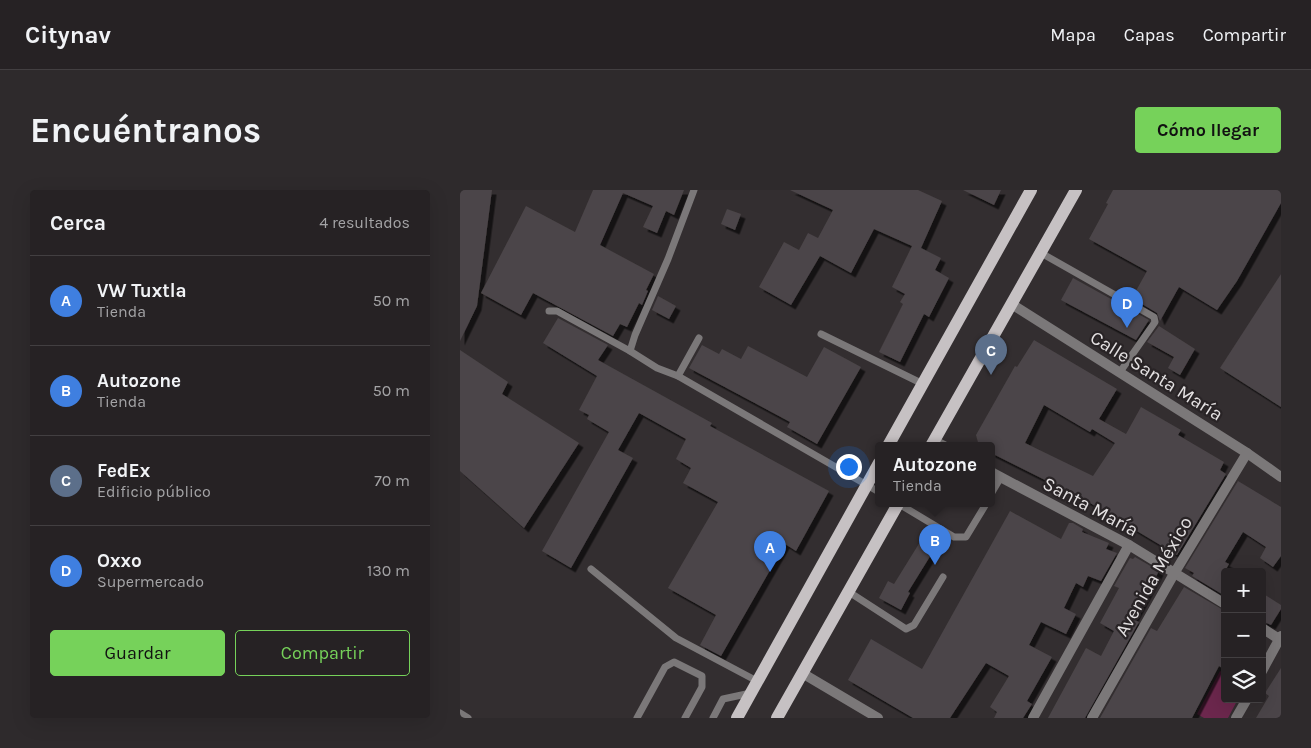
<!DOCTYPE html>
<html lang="es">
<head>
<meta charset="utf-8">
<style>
  :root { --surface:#262224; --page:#2e2a2c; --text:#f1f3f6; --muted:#a4a4a6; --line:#423f41; --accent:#76d25a }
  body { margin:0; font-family:Karla,sans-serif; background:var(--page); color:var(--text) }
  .controls { position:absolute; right:15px; bottom:15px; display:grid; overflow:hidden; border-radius:5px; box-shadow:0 5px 20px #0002 }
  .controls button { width:45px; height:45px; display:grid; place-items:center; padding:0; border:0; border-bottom:1px solid var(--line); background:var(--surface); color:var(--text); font:25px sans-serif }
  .you { position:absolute; left:388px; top:276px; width:18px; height:18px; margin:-12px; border:4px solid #fff; border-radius:50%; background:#1a73e8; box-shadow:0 0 0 8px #1a73e833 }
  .badge { display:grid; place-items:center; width:32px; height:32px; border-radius:50%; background:var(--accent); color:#fff; font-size:16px; font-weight:700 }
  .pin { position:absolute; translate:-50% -41px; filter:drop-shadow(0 1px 2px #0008) }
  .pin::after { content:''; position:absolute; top:26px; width:18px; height:15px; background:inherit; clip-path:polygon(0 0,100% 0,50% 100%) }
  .popup { position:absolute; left:415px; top:252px; width:120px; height:65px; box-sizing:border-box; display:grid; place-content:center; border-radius:5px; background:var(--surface); filter:drop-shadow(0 1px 4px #0005); font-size:16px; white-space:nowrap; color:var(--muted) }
  .popup b { font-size:19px; color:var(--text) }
  .popup::after { content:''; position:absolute; left:50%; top:100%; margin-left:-10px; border:10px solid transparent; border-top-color:var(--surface) }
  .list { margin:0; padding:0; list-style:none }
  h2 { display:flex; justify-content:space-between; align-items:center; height:65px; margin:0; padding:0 20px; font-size:21px }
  h2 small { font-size:16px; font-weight:400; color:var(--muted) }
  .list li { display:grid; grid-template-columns:32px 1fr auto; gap:15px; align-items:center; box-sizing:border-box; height:90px; padding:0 20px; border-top:1px solid var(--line) }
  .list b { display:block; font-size:19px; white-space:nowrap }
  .list p { margin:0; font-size:16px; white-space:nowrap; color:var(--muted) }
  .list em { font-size:16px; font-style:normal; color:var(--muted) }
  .actions { display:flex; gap:10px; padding:15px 20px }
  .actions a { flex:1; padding:11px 0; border:1px solid var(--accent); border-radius:5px; text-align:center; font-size:18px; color:var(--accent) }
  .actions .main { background:var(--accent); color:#111 }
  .icon { flex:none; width:28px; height:28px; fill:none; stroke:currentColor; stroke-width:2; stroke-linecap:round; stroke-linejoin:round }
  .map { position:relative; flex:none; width:821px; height:528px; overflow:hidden; border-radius:5px }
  header { display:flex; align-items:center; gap:30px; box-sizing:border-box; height:70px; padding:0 25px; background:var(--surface); border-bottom:1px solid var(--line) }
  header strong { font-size:24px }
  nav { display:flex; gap:28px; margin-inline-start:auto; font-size:18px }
  .intro { display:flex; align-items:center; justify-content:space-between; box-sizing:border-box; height:120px; padding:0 30px }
  h1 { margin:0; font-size:35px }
  .button { padding:12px 22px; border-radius:5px; background:var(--accent); color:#111; font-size:18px; font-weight:700 }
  main { display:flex; gap:30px; padding:0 30px }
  aside { flex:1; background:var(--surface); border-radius:5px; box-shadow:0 5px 20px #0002 }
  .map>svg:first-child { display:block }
  .green { fill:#6c274d }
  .building { fill:#4b4548; fill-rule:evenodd; filter:url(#shadow) }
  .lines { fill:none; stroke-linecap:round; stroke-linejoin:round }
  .lane { stroke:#7b7879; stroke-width:7 }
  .street { stroke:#7b7879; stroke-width:10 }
  .primary { stroke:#c6c1c3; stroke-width:12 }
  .labels { text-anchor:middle; stroke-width:4.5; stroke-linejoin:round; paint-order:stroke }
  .street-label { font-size:19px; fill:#e4e1e2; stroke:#292426 }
</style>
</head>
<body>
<header>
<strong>Citynav</strong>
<nav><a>Mapa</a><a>Capas</a><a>Compartir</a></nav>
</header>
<div class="intro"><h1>Encuéntranos</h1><a class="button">Cómo llegar</a></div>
<main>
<aside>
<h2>Cerca<small>4 resultados</small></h2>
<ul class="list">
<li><span class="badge" style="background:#3f7fe0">A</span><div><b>VW Tuxtla</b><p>Tienda</p></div><em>50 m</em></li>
<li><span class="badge" style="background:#3f7fe0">B</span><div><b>Autozone</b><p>Tienda</p></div><em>50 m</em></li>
<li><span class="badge" style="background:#5c6f8a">C</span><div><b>FedEx</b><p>Edificio público</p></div><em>70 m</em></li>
<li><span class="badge" style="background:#3f7fe0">D</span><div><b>Oxxo</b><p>Supermercado</p></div><em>130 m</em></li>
</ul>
<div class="actions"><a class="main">Guardar</a><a>Compartir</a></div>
</aside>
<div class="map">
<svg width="821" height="528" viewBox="0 0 821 528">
  <defs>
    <filter id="shadow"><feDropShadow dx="4.5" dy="4.5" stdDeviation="0" flood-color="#0009"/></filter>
  </defs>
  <rect width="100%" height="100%" fill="#332e30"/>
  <polygon class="green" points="760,481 765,484 765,509 778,509 768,528 744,528 737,524"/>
  <g class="building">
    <polygon points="0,0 32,0 17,116 0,151"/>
    <polygon points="133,0 224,0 214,25 206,21 197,43 183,37 193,16 163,3 140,55 194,84 186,100 188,101 182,115 179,113 167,137 160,134 153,146 73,103 61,125 21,103 66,16 115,42"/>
    <polygon points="330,0 458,0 482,11 461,58 481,68 475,80 489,88 469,127 464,124 440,172 419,162 443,114 440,112 445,104 432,97 452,56 414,39 391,83 360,66 331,115 299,97 324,52 339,60 348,43 358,48 373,20"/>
    <polygon points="503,0 541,0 534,15"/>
    <polygon points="653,0 821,0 821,13 777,91 757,120 719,97 700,131 697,123 672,108 687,81 629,49 648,14 646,13"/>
    <polygon points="267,19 281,24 275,40 261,34"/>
    <polygon points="821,84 821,217 760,178"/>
    <polygon points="613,88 689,130 676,150 601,110"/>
    <polygon points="198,106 216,116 209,129 192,120"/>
    <polygon points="98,128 148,155 138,170 252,233 250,236 369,301 336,361 325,354 261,466 240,455 256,425 208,398 258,312 223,293 231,278 216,269 226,249 179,223 158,260 173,268 111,378 82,361 149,242 127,229 129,225 119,220 137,186 83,153"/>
    <polygon points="699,136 735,159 720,185 708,178 714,167 687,152"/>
    <path d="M574 150 657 199 639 229 666 244 681 217 721 240 718 245 764 272 760 280 766 284 717 365 625 310 531 263V256H519L516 245 555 176 557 177ZM584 215 630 242 632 239 655 253 633 286 565 253Z"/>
    <polygon points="242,155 259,164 262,159 281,169 288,156 347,187 364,157 401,177 357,254 327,237 330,232 229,178"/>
    <polygon points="0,160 48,192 42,204 119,253 64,338 0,281"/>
    <polygon points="778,291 821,317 821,366 813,377 800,368 806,357 783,342 765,372 769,374 765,381 765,406 732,386 734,383 725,378"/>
    <polygon points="550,321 601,349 609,333 613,333 623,339 622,342 649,353 646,359 657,363 641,391 628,386 623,397 616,393 604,418 616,424 606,444 581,432 569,455 592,467 567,511 572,514 563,528 534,528 537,522 530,517 549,486 526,473 490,528 453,528 388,490 411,449 462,479"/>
    <polygon points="460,352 474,360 448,402 450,403 441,420 419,408 428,391 434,394"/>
    <polygon points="675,367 699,381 673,429 679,432 625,528 588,528 626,458 641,466 654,441 640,433 659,398 654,396 670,368 673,369"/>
    <polygon points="724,397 765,421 765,480 759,476 732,528 640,528 691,438 697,441"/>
    <polygon points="802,403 821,415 821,419 811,435 802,431"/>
    <polygon points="821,478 821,528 796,528 809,506 805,503"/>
  </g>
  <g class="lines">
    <g class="lane">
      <polyline points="234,0 208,69 175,145 170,161 197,178 218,186 419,302"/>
      <polyline points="581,63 694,127 695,132 660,182"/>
      <polyline points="89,121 97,121 106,126 170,161"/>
      <polyline points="361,144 463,194"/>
      <polyline points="218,186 239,148"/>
      <polyline points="531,304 541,287"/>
      <polyline points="439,314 494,347 506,347 526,314"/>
      <polyline points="131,379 216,448 297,491"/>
      <polyline points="389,402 446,439 454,435 483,387"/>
      <polyline points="0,523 8,528"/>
      <polyline points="177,528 205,477 214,472 242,486 242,497 225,528"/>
      <polyline points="253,528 263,509 291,503"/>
    </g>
    <g class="street">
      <polyline points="553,115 787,263 821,287"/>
      <polyline points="474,251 484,256"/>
      <polyline points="531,282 669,355 765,414"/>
      <polyline points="802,438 819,449"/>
      <polyline points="802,481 821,446"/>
      <polyline points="342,483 418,528"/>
      <polyline points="573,528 669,355"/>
      <polyline points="632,528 715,382 787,263"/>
      <polyline points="776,528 787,509"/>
    </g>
    <g class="primary">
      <polyline points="428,256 571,0"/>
      <polyline points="471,256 616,0"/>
      <polyline points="277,528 419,273"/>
      <polyline points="317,528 438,314"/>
    </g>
  </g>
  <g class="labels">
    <g class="street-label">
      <text transform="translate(697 185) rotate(32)" y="7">Calle Santa María</text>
      <text transform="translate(631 316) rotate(28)" y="7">Santa María</text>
      <text transform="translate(693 386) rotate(-60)" y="7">Avenida México</text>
    </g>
  </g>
</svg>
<div class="controls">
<button>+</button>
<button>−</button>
<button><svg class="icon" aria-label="layers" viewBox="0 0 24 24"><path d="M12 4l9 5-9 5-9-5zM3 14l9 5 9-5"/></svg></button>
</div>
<div class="you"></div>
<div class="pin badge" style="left:310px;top:382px;background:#3f7fe0">A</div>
<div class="pin badge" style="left:475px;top:375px;background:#3f7fe0">B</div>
<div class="popup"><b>Autozone</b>Tienda</div>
<div class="pin badge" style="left:531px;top:185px;background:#5c6f8a">C</div>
<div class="pin badge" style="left:667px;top:138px;background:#3f7fe0">D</div>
</div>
</main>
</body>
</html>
